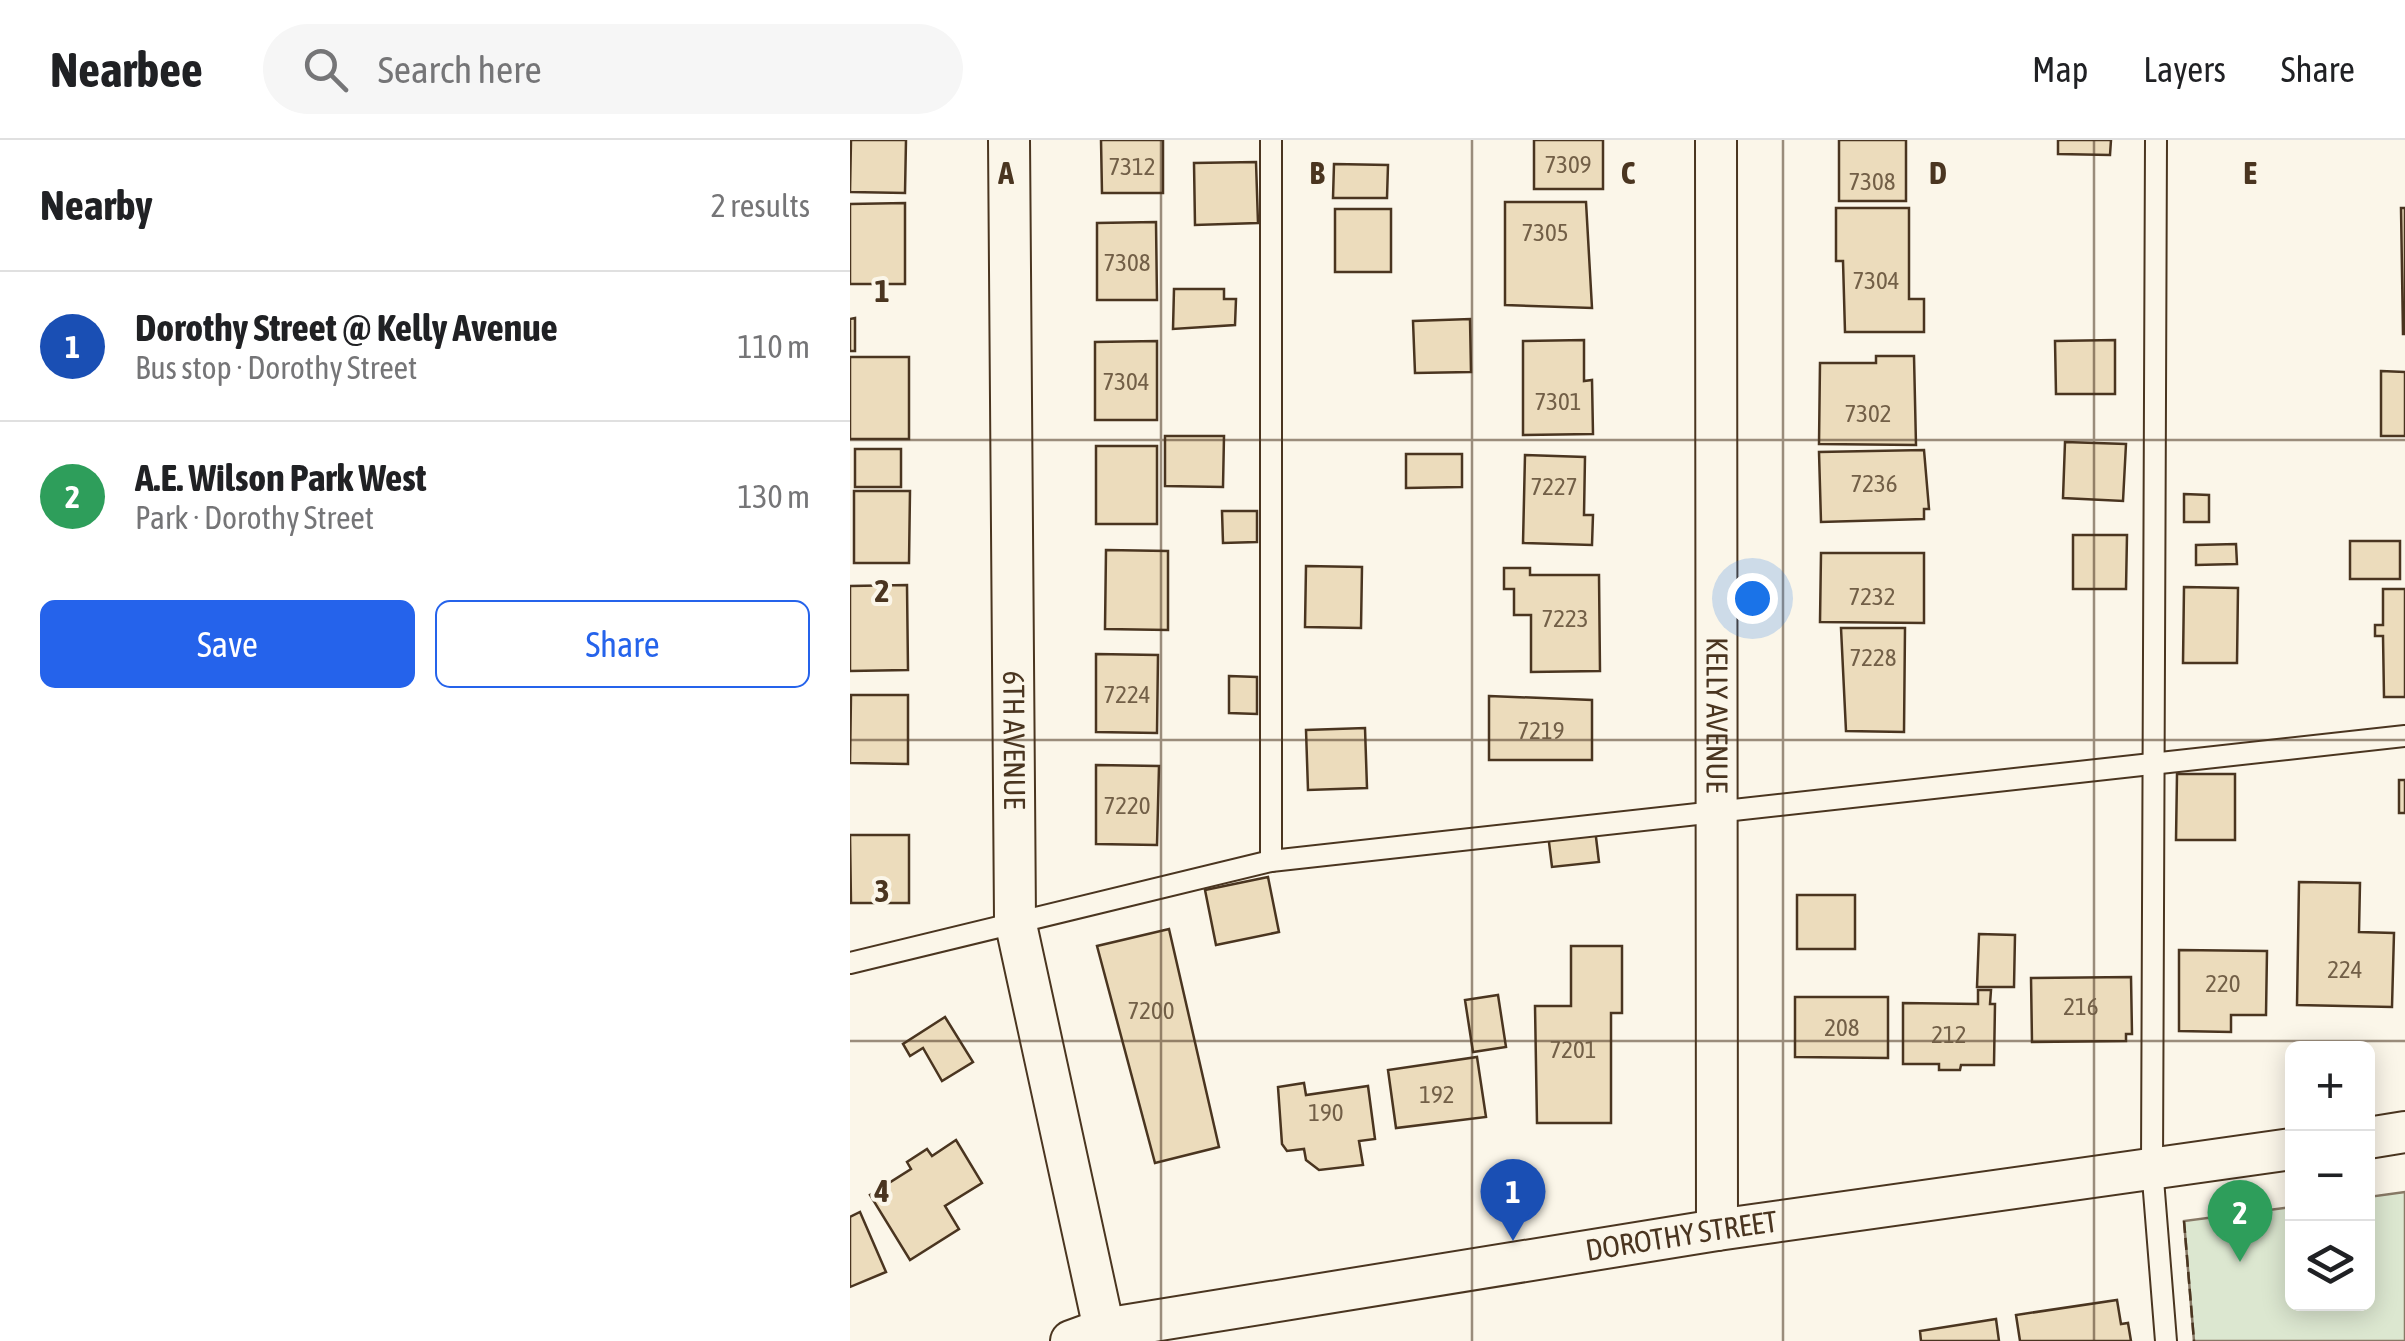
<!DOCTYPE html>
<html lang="en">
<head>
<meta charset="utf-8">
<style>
  :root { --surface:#fff; --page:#f6f6f6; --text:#202124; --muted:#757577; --line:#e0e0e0; --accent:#2563eb }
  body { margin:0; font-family:"Asap Condensed",sans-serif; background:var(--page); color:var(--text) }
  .controls { position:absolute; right:30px; bottom:30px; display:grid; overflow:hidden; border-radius:15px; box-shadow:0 5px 25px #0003 }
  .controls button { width:90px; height:90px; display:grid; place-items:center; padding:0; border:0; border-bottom:2px solid var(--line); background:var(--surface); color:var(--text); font:50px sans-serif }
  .you { position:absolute; left:902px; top:458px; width:35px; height:35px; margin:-25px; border:8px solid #fff; border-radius:50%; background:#1a73e8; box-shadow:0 0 0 15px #1a73e833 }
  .badge { display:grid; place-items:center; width:65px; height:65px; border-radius:50%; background:var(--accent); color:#fff; font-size:32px; font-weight:700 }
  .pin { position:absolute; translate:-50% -82px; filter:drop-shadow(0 2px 5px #0008) }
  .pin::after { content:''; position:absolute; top:52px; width:35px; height:30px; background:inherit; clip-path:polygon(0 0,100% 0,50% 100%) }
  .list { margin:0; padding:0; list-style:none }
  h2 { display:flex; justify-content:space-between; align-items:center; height:130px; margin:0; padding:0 40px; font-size:42px }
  h2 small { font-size:32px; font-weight:400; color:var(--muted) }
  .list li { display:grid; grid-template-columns:65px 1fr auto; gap:30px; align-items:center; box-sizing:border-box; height:150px; padding:0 40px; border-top:2px solid var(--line) }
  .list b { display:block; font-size:38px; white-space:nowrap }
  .list p { margin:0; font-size:32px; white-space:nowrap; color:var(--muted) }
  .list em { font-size:32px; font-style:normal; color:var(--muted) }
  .actions { display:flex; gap:20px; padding:30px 40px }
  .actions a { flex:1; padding:22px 0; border:2px solid var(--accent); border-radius:15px; text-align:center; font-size:35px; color:var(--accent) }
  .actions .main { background:var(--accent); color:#fff }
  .icon { flex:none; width:55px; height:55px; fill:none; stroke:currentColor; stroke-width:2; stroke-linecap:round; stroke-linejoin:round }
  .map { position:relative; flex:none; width:1555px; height:1201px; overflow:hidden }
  header { display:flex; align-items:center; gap:60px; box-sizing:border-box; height:140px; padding:0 50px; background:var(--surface); border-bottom:2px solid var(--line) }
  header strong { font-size:48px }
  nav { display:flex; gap:55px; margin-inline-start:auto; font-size:35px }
  .search { width:700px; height:90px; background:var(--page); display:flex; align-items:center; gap:25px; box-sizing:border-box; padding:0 35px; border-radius:55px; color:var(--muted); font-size:38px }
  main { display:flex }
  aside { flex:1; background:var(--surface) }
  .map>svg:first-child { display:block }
  .green { fill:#dce7d0; stroke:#887966; stroke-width:2.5 }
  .building { fill:#ecdcbc; stroke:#4a3520; stroke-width:2.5 }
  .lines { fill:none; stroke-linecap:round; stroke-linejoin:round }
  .service-casing { stroke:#4a3520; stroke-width:24 }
  .minor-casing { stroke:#4a3520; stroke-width:44 }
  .service { stroke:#fbf6e9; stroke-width:20 }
  .minor { stroke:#fbf6e9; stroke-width:40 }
  .fence { stroke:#4a3520; stroke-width:2.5; stroke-dasharray:12 5; stroke-linecap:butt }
  .grid { fill:none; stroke:#4a3520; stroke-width:2.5; stroke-opacity:0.55 }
  .labels { text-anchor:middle; stroke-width:8; stroke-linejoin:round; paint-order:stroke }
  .number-label { font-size:25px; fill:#725f47 }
  .street-label { font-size:30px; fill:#4a3520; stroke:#fbf6e9 }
  .grid-label { font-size:32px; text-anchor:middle; font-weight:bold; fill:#4a3520; stroke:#fbf6e9; stroke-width:8; stroke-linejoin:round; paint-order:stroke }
</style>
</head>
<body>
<header>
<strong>Nearbee</strong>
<div class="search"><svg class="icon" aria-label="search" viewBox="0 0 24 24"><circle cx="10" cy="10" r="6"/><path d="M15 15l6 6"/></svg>Search here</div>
<nav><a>Map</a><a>Layers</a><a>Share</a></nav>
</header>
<main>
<aside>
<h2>Nearby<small>2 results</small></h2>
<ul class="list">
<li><span class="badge" style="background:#1a4fb4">1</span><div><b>Dorothy Street @ Kelly Avenue</b><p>Bus stop · Dorothy Street</p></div><em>110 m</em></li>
<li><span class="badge" style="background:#2e9e5b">2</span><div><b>A.E. Wilson Park West</b><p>Park · Dorothy Street</p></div><em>130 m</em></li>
</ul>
<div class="actions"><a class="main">Save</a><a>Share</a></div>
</aside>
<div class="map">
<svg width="1555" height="1201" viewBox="0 0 1555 1201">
  <rect width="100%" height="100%" fill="#fbf6e9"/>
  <polygon class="green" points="1555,1052 1555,1201 1344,1201 1334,1081 1442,1067 1442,1164 1518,1164 1518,1057"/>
  <g class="building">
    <polygon points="1,0 56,0 55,53 0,52"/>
    <polygon points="251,0 313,0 313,53 252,53"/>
    <rect x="684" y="0" width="69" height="49"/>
    <rect x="989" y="0" width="67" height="61"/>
    <polygon points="1208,0 1261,0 1260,15 1208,14"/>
    <polygon points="406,22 408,83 345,85 344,23"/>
    <polygon points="484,24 538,25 537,58 483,58"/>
    <polygon points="655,62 736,62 742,168 655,165"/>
    <polygon points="55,63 55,144 0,144 0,64"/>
    <polygon points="986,68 1059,68 1059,159 1074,159 1074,192 995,192 993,121 986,121"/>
    <polygon points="1551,68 1555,68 1555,194 1553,194"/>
    <rect x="485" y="69" width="56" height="63"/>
    <polygon points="306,82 307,160 247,160 247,83"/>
    <polygon points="324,149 374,149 374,159 386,159 385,185 323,189"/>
    <polygon points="5,178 5,211 0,211 0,179"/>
    <polygon points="620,179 621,232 565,233 563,181"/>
    <polygon points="734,200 734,241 742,240 743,294 673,295 673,201"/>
    <polygon points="1265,200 1265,254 1206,254 1205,201"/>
    <polygon points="307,201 307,280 245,280 245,202"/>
    <polygon points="1026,216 1064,216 1066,305 969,304 970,223 1026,223"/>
    <rect x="0" y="217" width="59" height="82"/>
    <polygon points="1531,231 1555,232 1555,296 1531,296"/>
    <polygon points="315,296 374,296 373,347 315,346"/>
    <polygon points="1215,302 1276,304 1273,361 1213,358"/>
    <rect x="246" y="306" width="61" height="78"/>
    <rect x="5" y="309" width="46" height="38"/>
    <polygon points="1074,310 1079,369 1074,369 1074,379 971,382 969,312"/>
    <polygon points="556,314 612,314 612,347 556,348"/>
    <polygon points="675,315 735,317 734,375 743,375 742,405 673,403"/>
    <polygon points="4,351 60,351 59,423 4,423"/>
    <polygon points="1334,354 1359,355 1359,382 1334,382"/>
    <polygon points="372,371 407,371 407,402 373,403"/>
    <polygon points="1223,395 1277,395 1276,449 1223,449"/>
    <rect x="1500" y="401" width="50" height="38"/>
    <polygon points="1386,404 1387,424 1346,425 1346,405"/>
    <polygon points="256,410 318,411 318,490 255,489"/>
    <polygon points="971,413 1074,413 1074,483 970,482"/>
    <polygon points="456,426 512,427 511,488 455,487"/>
    <polygon points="654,428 680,428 680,435 749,435 750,531 681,532 681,475 664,475 664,449 654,449"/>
    <polygon points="57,445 58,530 0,531 0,446"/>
    <polygon points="1334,447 1388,448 1387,523 1333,523"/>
    <polygon points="1533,449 1555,449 1555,557 1534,557 1533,496 1525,496 1525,485 1533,485"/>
    <polygon points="991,488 1055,488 1054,592 996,591"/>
    <polygon points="246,514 308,515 307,593 246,592"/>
    <polygon points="379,536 407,537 407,574 379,573"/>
    <polygon points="1,555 58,555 58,624 0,623"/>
    <polygon points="639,556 742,560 742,620 639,620"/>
    <polygon points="515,588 517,648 458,650 456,590"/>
    <polygon points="246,625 309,626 307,705 246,704"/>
    <polygon points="1327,634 1385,634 1385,700 1326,700"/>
    <rect x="1549" y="640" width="6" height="33"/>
    <polygon points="745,689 749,722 702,727 698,694"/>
    <polygon points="0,695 59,695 59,763 1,763"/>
    <polygon points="418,737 429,792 366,805 355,750"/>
    <polygon points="1449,742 1510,743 1509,792 1544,793 1542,867 1447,865"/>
    <rect x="947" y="755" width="58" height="54"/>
    <polygon points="319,789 369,1007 305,1023 247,806"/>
    <polygon points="1129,794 1165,795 1164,847 1127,847"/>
    <polygon points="721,806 772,806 772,873 761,873 761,983 687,983 685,866 721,866"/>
    <polygon points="1329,810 1417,811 1416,875 1381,875 1381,892 1329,891"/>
    <polygon points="1281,837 1282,894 1276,894 1276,901 1182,902 1181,838"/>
    <polygon points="1128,850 1141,850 1140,864 1145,864 1144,925 1111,925 1110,930 1089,930 1089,924 1053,924 1053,863 1128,864"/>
    <polygon points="648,855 656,907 623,912 615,860"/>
    <polygon points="945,857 1038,857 1038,918 945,917"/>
    <polygon points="95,877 123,922 92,941 73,908 60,916 53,904"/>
    <polygon points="627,917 636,977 546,988 538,930"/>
    <polygon points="454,943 456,955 518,946 525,999 509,1001 513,1025 469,1030 456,1020 454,1009 437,1011 432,1004 428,947"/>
    <polygon points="106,1000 132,1043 95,1066 109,1089 60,1120 20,1055 61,1029 57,1022 77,1009 82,1016"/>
    <polygon points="10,1072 36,1132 0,1147 0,1077"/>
    <polygon points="1267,1160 1271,1184 1278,1183 1281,1201 1170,1201 1166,1175"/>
    <polygon points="1146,1179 1149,1201 1071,1201 1070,1191"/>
  </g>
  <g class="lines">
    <defs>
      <g id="service">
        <polyline points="421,0 421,721"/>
        <polyline points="1306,0 1302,1027 1316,1201"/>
        <polyline points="0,823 421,721 1555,596"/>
      </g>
      <g id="minor">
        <path id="s1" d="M159 0 165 780 254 1189"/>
        <path id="s2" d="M866 0 867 1090"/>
        <polyline points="1518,998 1555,992"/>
        <path id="s3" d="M221 1201 254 1189 867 1090 1442 1009"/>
      </g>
    </defs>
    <use href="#service" class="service-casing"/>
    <use href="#minor" class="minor-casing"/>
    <use href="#service" class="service"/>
    <use href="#minor" class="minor"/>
    <polyline class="fence" points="1334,1081 1344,1201"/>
  </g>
  <path class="grid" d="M311 0V1201M622 0V1201M933 0V1201M1244 0V1201M0 300H1555M0 600H1555M0 901H1555"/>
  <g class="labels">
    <g class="number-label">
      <text x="718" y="33">7309</text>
      <text x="282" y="35">7312</text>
      <text x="1022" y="50">7308</text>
      <text x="695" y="101">7305</text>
      <text x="277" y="131">7308</text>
      <text x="1026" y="149">7304</text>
      <text x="276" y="250">7304</text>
      <text x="708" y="270">7301</text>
      <text x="1018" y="282">7302</text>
      <text x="1024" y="352">7236</text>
      <text x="704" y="355">7227</text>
      <text x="1022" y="465">7232</text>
      <text x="715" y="487">7223</text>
      <text x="1023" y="526">7228</text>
      <text x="277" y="563">7224</text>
      <text x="691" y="599">7219</text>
      <text x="277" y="674">7220</text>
      <text x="1495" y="838">224</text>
      <text x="1373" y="852">220</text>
      <text x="1231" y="875">216</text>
      <text x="301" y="879">7200</text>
      <text x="992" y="896">208</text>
      <text x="1099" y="903">212</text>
      <text x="723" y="918">7201</text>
      <text x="587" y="963">192</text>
      <text x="476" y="981">190</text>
    </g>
    <g class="street-label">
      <text dy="10" stroke="none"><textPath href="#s2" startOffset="575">KELLY AVENUE</textPath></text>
      <text dy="10" stroke="none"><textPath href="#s1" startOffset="600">6TH AVENUE</textPath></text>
      <text dy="10" stroke="none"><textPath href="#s3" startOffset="620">DOROTHY STREET</textPath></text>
    </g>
  </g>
  <g class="grid-label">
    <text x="156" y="44">A</text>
    <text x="467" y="44">B</text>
    <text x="778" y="44">C</text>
    <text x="1088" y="44">D</text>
    <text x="1400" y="44">E</text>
    <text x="32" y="162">1</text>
    <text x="32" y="462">2</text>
    <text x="32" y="762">3</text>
    <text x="32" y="1062">4</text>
  </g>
</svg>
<div class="controls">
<button>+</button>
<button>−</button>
<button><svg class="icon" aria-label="layers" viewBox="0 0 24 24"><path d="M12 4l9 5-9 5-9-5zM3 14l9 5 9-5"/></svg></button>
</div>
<div class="you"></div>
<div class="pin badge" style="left:663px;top:1101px;background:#1a4fb4">1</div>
<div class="pin badge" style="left:1390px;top:1122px;background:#2e9e5b">2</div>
</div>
</main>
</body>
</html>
